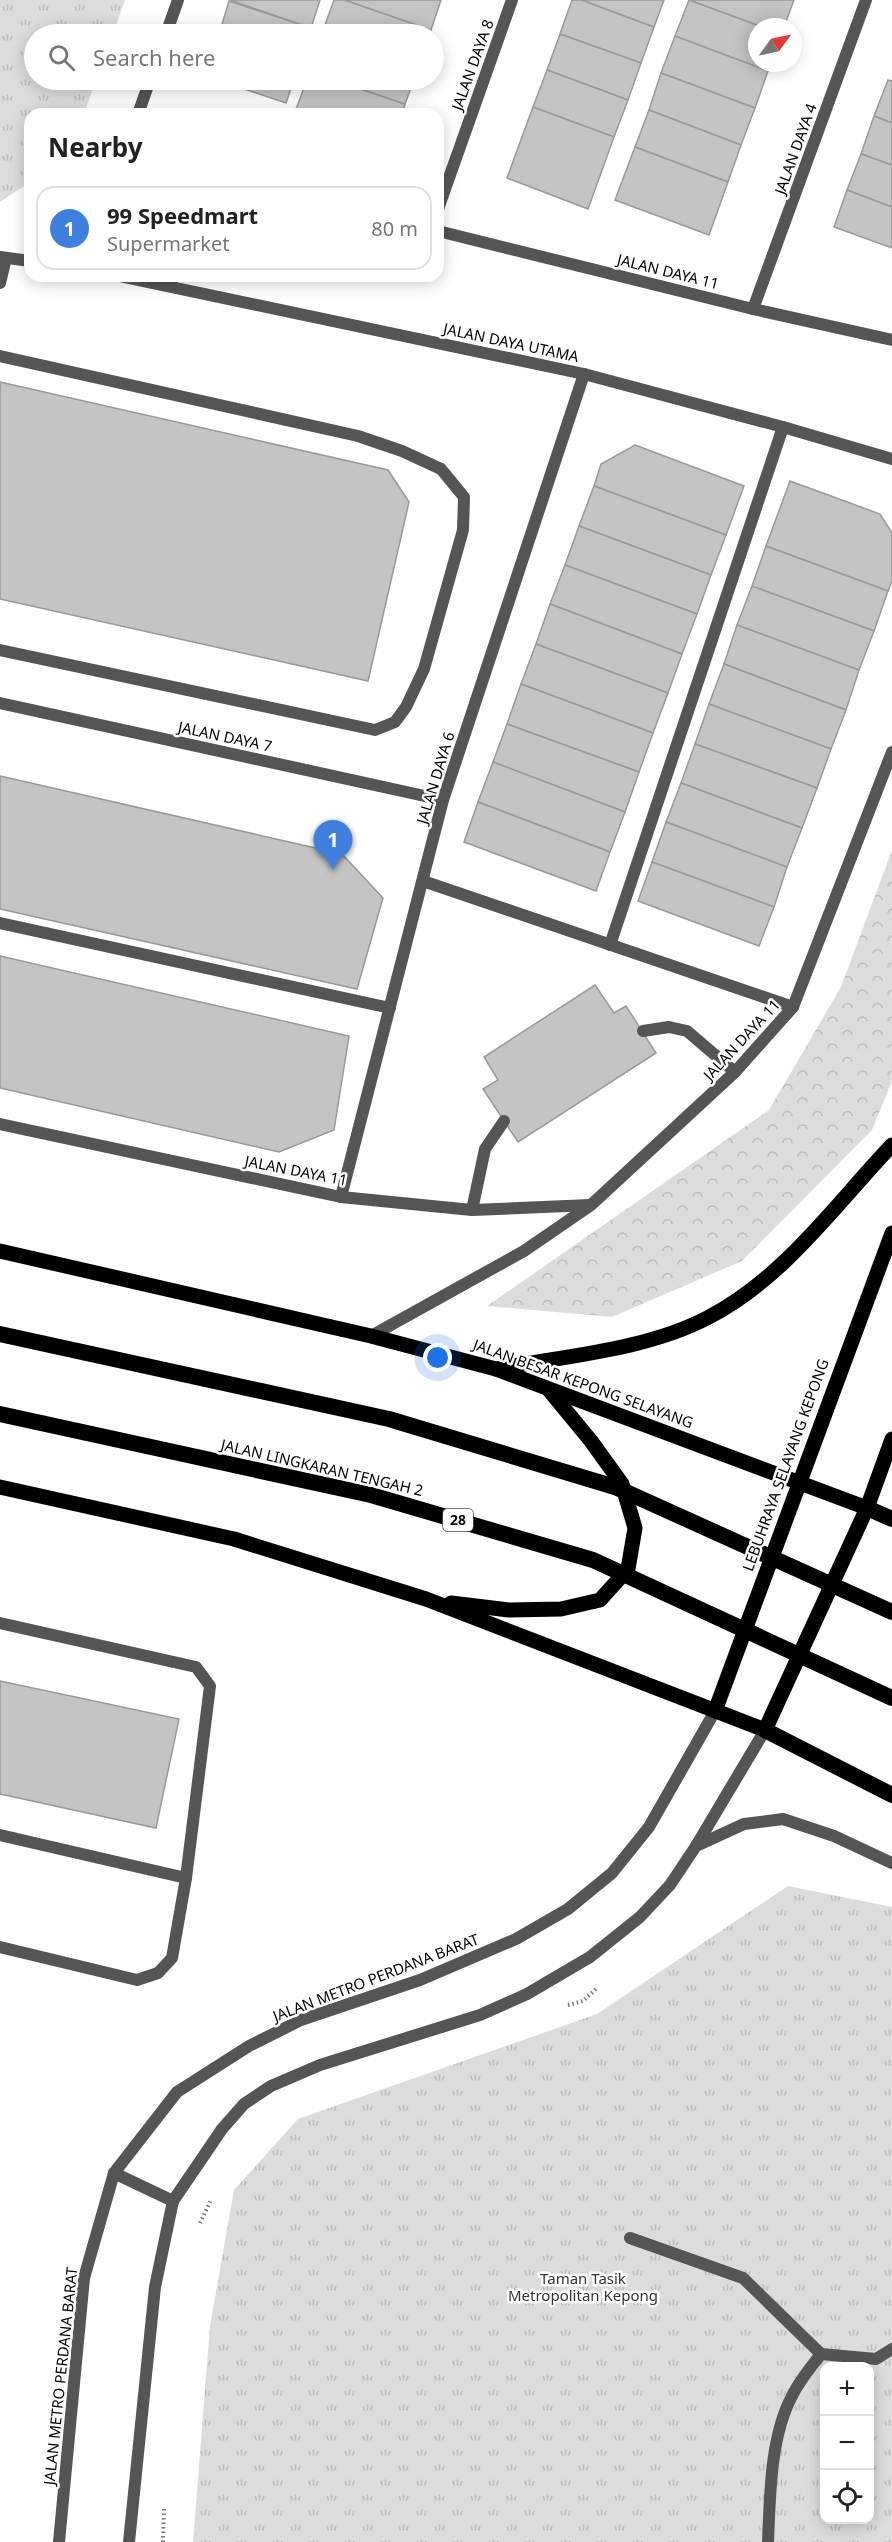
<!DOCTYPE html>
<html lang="en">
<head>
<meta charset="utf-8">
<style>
  :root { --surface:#fff; --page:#f6f6f6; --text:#222; --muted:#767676; --line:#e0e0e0; --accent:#000 }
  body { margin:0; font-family:"Noto Sans",sans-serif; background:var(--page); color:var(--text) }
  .controls { position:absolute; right:18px; bottom:18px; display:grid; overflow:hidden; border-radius:12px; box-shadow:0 3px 15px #0003 }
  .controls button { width:54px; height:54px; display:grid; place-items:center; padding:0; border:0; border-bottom:2px solid var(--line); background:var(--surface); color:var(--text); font:30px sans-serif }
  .compass { position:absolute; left:748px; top:18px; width:54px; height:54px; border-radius:50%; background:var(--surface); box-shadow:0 3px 15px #0003; rotate:57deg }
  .you { position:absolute; left:438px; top:1358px; width:21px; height:21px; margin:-15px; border:4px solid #fff; border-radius:50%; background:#1a73e8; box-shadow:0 0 0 9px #1a73e833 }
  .badge { display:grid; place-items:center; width:39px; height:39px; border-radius:50%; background:var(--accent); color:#fff; font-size:20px; font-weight:700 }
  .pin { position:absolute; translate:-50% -50px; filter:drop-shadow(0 2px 3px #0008) }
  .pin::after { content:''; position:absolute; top:32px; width:21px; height:18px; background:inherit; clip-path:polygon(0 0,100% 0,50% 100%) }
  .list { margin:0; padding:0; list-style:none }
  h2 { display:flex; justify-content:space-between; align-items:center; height:78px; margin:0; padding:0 24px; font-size:26px }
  h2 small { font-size:20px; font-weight:400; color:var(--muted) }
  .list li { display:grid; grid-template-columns:39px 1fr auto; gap:18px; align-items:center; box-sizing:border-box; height:84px; margin:0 12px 12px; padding:0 12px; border:2px solid var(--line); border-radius:18px }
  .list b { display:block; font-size:22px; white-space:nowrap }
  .list p { margin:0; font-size:20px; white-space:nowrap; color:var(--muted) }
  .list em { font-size:20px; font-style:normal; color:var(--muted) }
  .icon { flex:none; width:33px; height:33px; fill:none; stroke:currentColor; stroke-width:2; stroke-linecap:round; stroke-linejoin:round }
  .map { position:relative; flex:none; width:892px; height:2542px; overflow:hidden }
  .search { position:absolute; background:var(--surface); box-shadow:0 3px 15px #0003; left:24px; top:24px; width:420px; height:66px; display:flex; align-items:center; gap:15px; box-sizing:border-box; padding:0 21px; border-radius:33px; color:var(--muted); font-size:22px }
  .panel { position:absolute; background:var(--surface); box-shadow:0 3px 15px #0003; left:24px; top:108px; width:420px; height:174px; border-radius:18px }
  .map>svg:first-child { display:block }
  .forest { fill:url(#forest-crowns) }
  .park { fill:url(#park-tufts); fill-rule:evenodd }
  .building { fill:#c4c4c4; stroke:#999; stroke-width:1.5 }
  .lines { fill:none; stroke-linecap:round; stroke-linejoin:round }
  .path { stroke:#777; stroke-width:4; stroke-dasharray:1.5 3; stroke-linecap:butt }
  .service { stroke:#555; stroke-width:12 }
  .minor { stroke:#555; stroke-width:12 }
  .tertiary { stroke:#555; stroke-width:12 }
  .primary { stroke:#000; stroke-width:15 }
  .trunk { stroke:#000; stroke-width:16 }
  .labels { text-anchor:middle; stroke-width:5; stroke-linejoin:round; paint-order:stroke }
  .shield { fill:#fff; stroke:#4c4c4c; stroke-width:1.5 }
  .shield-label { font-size:14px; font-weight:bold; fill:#000 }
  .street-label { font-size:15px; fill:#000; stroke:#fff }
  .park-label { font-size:15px; fill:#333; stroke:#fff }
</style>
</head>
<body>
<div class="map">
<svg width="892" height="2542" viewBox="0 0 892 2542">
  <defs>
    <pattern id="forest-crowns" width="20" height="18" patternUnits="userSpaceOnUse" patternTransform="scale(1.5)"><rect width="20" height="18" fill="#dcdcdc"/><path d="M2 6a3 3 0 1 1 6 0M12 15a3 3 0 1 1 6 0" fill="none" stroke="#bbb"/></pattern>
    <pattern id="park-tufts" width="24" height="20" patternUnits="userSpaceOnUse" patternTransform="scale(1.5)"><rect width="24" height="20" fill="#dcdcdc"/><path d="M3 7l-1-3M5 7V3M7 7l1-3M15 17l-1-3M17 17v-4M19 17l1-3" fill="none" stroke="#bbb"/></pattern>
  </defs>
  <rect width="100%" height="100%" fill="#fff"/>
  <polygon class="forest" points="892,850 892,1081 872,1130 742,1261 612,1317 487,1306 769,1110 841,987"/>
  <g class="park">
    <polygon points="0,0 125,0 113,34 34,34 34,80 96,80 84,114 30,114 30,182 0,202"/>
    <path d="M788 1886 892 1907V2542H193L210 2326 234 2190 298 2119 597 2014ZM824 2366H870V2520H824Z"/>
  </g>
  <g class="building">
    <polygon points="230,0 320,0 311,28"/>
    <polygon points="334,0 345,0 431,30 430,34 325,34 322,33"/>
    <polygon points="345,0 441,0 431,30"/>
    <polygon points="572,0 582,0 654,27 641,63 560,34"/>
    <polygon points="582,0 664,0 654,27"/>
    <polygon points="689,0 794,0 784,27 762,27"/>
    <polygon points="689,0 762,27 757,27 757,63 771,63 768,71 675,36"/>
    <polygon points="229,1 311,28 309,34 219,34"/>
    <polygon points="560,34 641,63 628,100 547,70"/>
    <polygon points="675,36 768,71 755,108 661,73"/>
    <polygon points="547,70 628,100 614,137 533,107"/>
    <polygon points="661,73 755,108 741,145 649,110"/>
    <polygon points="217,80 294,80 286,103"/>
    <polygon points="307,80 334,80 405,104 402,114 312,114 296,109"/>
    <polygon points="334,80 414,80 405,104"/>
    <polygon points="888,80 892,81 892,123 874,116"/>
    <polygon points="533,107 614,137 588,209 507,178"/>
    <polygon points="649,110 741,145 728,182 635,147"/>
    <polygon points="874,116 892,123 892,165 861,154"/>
    <polygon points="635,147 728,182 709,235 615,200"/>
    <polygon points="861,154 892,165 892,207 847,190"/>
    <polygon points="847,190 892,207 892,248 834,227"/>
    <polygon points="0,382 388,470 409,502 368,681 0,599"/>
    <polygon points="635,445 744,486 726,535 594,486 601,464"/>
    <polygon points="790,481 880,514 892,533 892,581 888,591 766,546"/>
    <polygon points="594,486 726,535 711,575 579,526"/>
    <polygon points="579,526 711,575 697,614 565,565"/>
    <polygon points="766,546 888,591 874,631 752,586"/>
    <polygon points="565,565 697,614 682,654 550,604"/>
    <polygon points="752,586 874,631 859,670 737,625"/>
    <polygon points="550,604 682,654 668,693 536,644"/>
    <polygon points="737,625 859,670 846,710 724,664"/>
    <polygon points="536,644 668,693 653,733 521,684"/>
    <polygon points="724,664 846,710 831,749 709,704"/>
    <polygon points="521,684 653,733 639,772 507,724"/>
    <polygon points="709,704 831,749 817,788 695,744"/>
    <polygon points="507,724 639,772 625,812 493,762"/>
    <polygon points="695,744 817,788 802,828 681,783"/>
    <polygon points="493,762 625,812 610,852 478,802"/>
    <polygon points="0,776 342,854 383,898 357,989 0,909"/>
    <polygon points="681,783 802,828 787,867 666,822"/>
    <polygon points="478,802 610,852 596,891 464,842"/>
    <polygon points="666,822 787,867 774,907 652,862"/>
    <polygon points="652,862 774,907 759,946 638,901"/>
    <polygon points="0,956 349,1036 334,1130 279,1152 0,1088"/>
    <polygon points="595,985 614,1013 626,1006 656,1053 518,1142 483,1089 498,1080 484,1057"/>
    <polygon points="0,1681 179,1719 156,1828 0,1794"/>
  </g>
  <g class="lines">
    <g class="path">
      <polyline points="568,2005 583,2001 597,1988"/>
      <polyline points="200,2223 211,2200"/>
      <polyline points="163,2542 164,2509"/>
    </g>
    <g class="service">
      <polyline points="0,283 6,258"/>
      <polyline points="0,356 358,436 402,451 441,469 464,497 463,530 424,669 406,707 395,722 375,730 0,650"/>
      <polyline points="423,881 793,1007"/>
      <polyline points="0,923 390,1008"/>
      <polyline points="610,945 783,427"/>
      <polyline points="643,1031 669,1027 687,1031 735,1072"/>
      <polyline points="341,1197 443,800 584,374"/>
      <polyline points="472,1210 485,1149 504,1121"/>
      <polyline points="0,1623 196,1667 210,1686 186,1878 0,1835"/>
      <polyline points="0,1947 137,1980 158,1973 172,1958 186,1878"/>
      <polyline points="630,2238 743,2278 821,2354 876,2359 892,2349"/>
      <path d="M768 2542C770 2497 770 2437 792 2396 799 2381 811 2367 821 2354"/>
    </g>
    <g class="minor">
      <polyline points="166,34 178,0"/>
      <polyline points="138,114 150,80"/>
      <polyline points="438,209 512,0"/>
      <polyline points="438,231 753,309 892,340"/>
      <polyline points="0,257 30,261"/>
      <polyline points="119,276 584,374 783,427 892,459"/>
      <polyline points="753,309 866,0"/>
      <polyline points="0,703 443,800"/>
      <polyline points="0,1124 341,1197 472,1210 590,1205"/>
      <polyline points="371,1336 524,1251 591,1205 735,1072 793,1007 892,752"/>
      <polyline points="114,2173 173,2201"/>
    </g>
    <g class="tertiary">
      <polyline points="696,1846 744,1824 783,1819 834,1836 892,1863"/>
      <polyline points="59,2542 84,2278 114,2173 177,2092 249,2046 301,2020 420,1980 516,1939 568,1909 612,1873 649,1827 715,1711"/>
      <polyline points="129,2542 155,2287 173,2201 222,2129 244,2104 271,2086 320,2065 480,2015 527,1994 590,1957 640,1917 670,1885 696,1846 765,1730"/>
    </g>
    <g class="primary">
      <polyline points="0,1251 371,1336 496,1369 867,1508"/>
      <path d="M496 1369C565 1356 647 1350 709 1317 784 1278 835 1205 892 1145"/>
      <polyline points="0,1487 234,1539 426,1599 765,1730 867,1508 892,1439"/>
      <polyline points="451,1603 509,1610 561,1609 600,1600 628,1569 635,1528 622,1484 591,1441 549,1390"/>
      <polyline points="715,1711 892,1233"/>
    </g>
    <g class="trunk">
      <polyline points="0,1334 389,1419 615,1487 892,1612"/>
      <polyline points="0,1414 371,1495 593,1560 892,1698"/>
      <polyline points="867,1508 892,1519"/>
      <polyline points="765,1730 892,1795"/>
    </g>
  </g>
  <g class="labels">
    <rect class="shield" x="443" y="1509" width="30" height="22" rx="4.5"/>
    <g class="shield-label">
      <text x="458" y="1525">28</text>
    </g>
    <g class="street-label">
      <text transform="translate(473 65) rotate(-70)" y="5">JALAN DAYA 8</text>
      <text transform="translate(796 149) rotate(-70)" y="5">JALAN DAYA 4</text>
      <text transform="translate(668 272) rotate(14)" y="5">JALAN DAYA 11</text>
      <text transform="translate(511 343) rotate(12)" y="5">JALAN DAYA UTAMA</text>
      <text transform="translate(225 737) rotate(12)" y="5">JALAN DAYA 7</text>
      <text transform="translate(436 778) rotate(-73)" y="5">JALAN DAYA 6</text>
      <text transform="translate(742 1040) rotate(-47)" y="5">JALAN DAYA 11</text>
      <text transform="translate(296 1171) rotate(11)" y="5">JALAN DAYA 11</text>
      <text transform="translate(583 1384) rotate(20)" y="5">JALAN BESAR KEPONG SELAYANG</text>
      <text transform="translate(786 1465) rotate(-70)" y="5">LEBUHRAYA SELAYANG KEPONG</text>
      <text transform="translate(322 1468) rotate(13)" y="5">JALAN LINGKARAN TENGAH 2</text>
      <text transform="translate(376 1978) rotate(-21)" y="5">JALAN METRO PERDANA BARAT</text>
      <text transform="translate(61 2376) rotate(-84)" y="5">JALAN METRO PERDANA BARAT</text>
    </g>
    <g class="park-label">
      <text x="583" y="2284">Taman Tasik<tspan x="583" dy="17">Metropolitan Kepong</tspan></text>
    </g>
  </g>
</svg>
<div class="controls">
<button>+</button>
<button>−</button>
<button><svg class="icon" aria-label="locate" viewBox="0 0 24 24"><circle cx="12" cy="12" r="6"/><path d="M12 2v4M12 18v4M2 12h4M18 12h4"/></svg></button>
</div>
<svg class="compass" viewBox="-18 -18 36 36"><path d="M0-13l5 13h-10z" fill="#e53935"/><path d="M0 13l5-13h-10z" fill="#767676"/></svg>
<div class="you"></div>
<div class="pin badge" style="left:333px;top:870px;background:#3f7fe0">1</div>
<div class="search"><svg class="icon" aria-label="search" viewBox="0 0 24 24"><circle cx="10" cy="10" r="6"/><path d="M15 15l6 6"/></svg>Search here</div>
<section class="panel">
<h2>Nearby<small></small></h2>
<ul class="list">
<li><span class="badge" style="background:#3f7fe0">1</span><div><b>99 Speedmart</b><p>Supermarket</p></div><em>80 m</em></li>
</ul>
</section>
</div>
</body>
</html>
